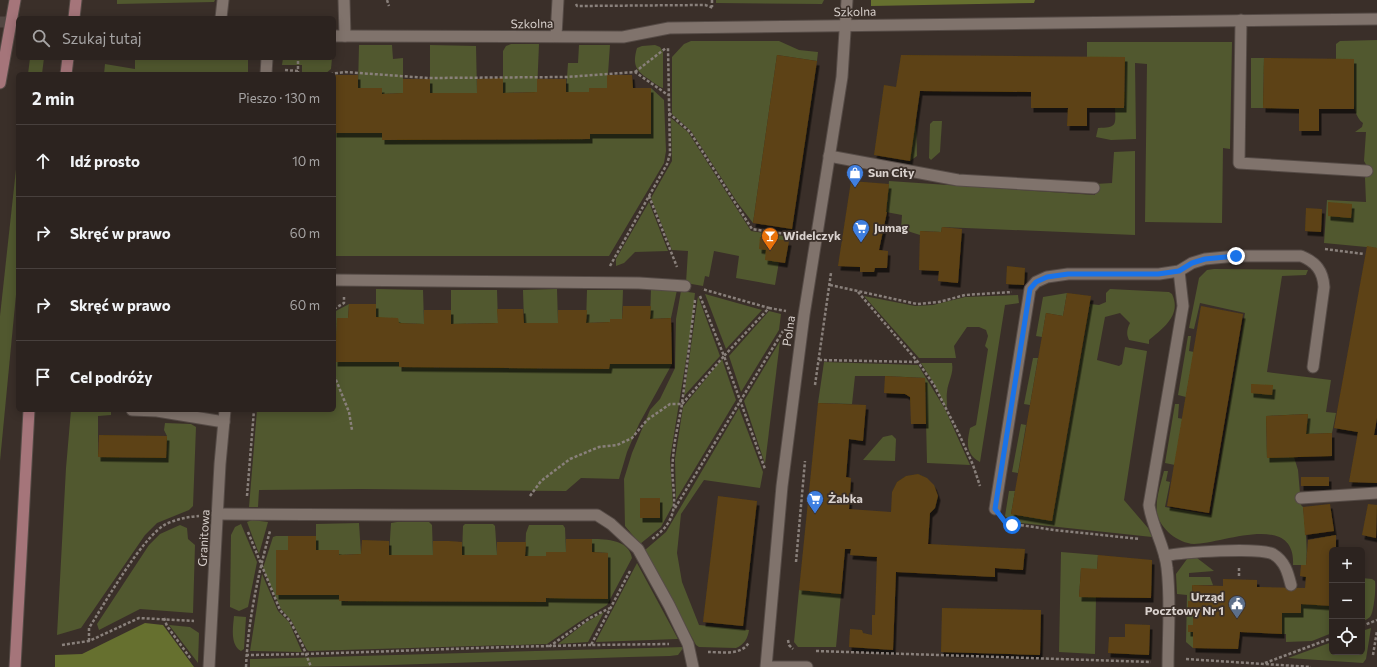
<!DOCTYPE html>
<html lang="pl">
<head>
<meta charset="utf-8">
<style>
  :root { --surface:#2c231f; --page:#342b28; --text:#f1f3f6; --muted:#a6a4a4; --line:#48403d }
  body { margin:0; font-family:Commissioner,sans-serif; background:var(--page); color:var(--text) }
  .controls { position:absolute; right:12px; bottom:12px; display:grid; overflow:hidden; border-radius:6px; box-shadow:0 2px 10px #0003 }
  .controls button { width:36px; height:36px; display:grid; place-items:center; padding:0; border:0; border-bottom:1px solid var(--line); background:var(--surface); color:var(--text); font:20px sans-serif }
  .stop { position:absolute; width:12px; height:12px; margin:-9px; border:3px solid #1a73e8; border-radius:50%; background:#fff }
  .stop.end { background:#1a73e8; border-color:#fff; box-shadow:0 1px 4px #0008 }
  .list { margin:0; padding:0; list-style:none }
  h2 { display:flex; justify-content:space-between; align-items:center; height:52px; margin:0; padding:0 16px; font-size:17px }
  h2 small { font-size:13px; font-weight:400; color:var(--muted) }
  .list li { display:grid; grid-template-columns:26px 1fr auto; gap:12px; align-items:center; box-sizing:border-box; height:72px; padding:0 16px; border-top:1px solid var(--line) }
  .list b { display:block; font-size:15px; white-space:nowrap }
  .list em { font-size:13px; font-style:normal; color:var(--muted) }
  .icon { flex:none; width:22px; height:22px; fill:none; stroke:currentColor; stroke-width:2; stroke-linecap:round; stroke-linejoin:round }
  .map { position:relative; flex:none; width:1377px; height:667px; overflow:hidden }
  .search { position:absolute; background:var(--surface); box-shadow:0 2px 10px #0003; left:16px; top:16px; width:320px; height:44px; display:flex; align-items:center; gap:10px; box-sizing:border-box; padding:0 14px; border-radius:6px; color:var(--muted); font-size:15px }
  .panel { position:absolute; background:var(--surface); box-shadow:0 2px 10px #0003; left:16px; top:72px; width:320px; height:340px; border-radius:6px }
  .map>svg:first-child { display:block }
  .green { fill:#51582f }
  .forest { fill:#66702f }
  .building { fill:#5d4213; filter:url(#shadow) }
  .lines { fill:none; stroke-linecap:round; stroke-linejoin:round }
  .minor-tunnel { stroke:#524742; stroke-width:11; stroke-dasharray:11 5.5; stroke-linecap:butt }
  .service-casing { stroke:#554b46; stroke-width:13 }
  .minor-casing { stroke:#554b46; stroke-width:13 }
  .primary-casing { stroke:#554b46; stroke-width:13 }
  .path { stroke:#89807b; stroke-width:2.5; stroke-dasharray:3 2; stroke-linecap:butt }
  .service { stroke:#80736c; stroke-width:11 }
  .minor { stroke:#80736c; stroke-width:11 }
  .primary { stroke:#a5757a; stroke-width:11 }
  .route { stroke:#1a73e8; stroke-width:5 }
  .labels { text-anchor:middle; stroke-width:3.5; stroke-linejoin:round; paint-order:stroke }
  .street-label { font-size:12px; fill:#d9d1cd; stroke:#3a2f29 }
  .poi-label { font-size:12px; font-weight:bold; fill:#d9d1cd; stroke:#3a2f29; text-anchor:start }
</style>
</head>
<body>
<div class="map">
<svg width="1377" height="667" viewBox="0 0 1377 667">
  <defs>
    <filter id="shadow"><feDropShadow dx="2.5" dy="4.5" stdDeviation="0" flood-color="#0009"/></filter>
  </defs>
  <rect width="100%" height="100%" fill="#3a2f29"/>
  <g class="green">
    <polygon points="117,0 215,0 214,2 117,4"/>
    <polygon points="716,0 824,0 822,4 716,3"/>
    <path d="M1377 40V248L1324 243 1327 200 1366 202 1365 178 1368 168 1364 161 1366 132H1355L1362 127 1363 123C1348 112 1354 76 1354 59H1336V44L1340 41Z"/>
    <polygon points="691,41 779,41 799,50 818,52 817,61 777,55 753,223 737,202 691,131 672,114 672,57 684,44"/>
    <path d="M1087 42H1232L1230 149 1223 148 1222 223 1145 222 1147 64 1135 63 1136 139 1111 140 1096 137 1098 128C1116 127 1116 127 1115 108H1124L1125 57H1087Z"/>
    <polygon points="511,44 539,44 537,92 503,93 503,51 506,46"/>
    <polygon points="359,45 392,45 393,59 403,58 403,93 382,94 358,88"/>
    <polygon points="430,45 476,46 477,93 430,93"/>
    <polygon points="579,45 610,45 607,88 589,92 566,92 568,63 578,63"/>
    <path d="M655 45 660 47 663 52V88C659 87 654 83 650 80 636 71 632 65 637 48L642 46Z"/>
    <polygon points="30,58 44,58 42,74 28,74"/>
    <polygon points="135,58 248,58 248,74 150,72 150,74 104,74 105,64 135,69"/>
    <polygon points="283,58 332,58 331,69 325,74 302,74 302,65 282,65"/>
    <polygon points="1251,58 1264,58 1263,108 1251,108"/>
    <polygon points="651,88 664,100 666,151 664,163 609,256 334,256 334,133 382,133 383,140 589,139 590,134 651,134"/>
    <polygon points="671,118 688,132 751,231 790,237 789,241 766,250 779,262 775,285 736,278 739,256 714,251 709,277 705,276 703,286 686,283 688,251 672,250 651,198 672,161"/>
    <polygon points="916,119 917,156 910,161"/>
    <polygon points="933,121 942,121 940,152 931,160 929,158 930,124"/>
    <polygon points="18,151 18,274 0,461 0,316"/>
    <polygon points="1135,151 1135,235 942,227 941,232 920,231 920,235 901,229 902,215 886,212 889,181 1095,195 1095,184 1112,183 1114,152"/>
    <polygon points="649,202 668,251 635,252 624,263 616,266 616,259"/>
    <path d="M1214 269 1308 270 1306 275 1282 276 1267 372 1331 380 1326 412 1336 413 1332 433 1306 434 1308 414 1266 416 1267 457H1294L1298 470 1301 505 1303 507C1305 527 1308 544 1306 565H1293C1296 511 1221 544 1194 544 1178 543 1160 529 1157 513 1155 500 1161 483 1164 471H1168L1166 481 1170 482 1165 507 1211 515 1245 313 1200 303 1194 329 1189 328 1199 278 1207 270Z"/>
    <polygon points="655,287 677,290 671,318 650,319 651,289"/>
    <polygon points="376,289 423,290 424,324 399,323 376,317"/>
    <polygon points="557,289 558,323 524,323 523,290"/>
    <path d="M1110 289 1169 292 1172 294C1182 315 1163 328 1149 340V344L1129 340C1126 334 1127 329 1130 323L1120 313 1105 317 1097 360 1119 366 1122 364 1125 347 1147 351 1124 500 1148 528 1152 537 1012 522 1005 516 1009 491H1015L1011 514 1052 520 1090 304 1099 305 1106 302V293Z"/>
    <polygon points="451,290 497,290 498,323 451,324"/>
    <polygon points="587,290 623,290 622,319 610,319 610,322 586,323"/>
    <polygon points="681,291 695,293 691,329 670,459 673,505 661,527 640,544 625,526 624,479 632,453 650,410 660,399 675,368 676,319"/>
    <polygon points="1067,293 1063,316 1046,313 1042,337 1036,336 1043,297"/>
    <polygon points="705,294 762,310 726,349"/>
    <path d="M1018 295 1019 303 1005 305 980 462C965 454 967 442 970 428L976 425 988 349 985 346 988 336 986 330 979 327H967L954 346 956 358H919L864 296 915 306 933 305 965 297Z"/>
    <polygon points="698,296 720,356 684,396"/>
    <polygon points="349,304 348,318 337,318 336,362 399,362 399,367 609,369 610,364 672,364 639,424 627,452 619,479 581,478 566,491 360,489 259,490 258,507 249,507 257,410 334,410 334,312"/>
    <polygon points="769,311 781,314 779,330 741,392 729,356"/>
    <polygon points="1188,336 1191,336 1189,351 1194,352 1186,397 1178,395"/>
    <polygon points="780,341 765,464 744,401"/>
    <polygon points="1033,358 1038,358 1030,405 1024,404"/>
    <polygon points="722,359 736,400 676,500 675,459 683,407"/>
    <polygon points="824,362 918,365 945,409 970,465 927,463 925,378 885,376 855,376 852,404 818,403"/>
    <path d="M921 363H952C954 374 948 381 947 392 946 398 948 403 946 408L935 385Z"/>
    <polygon points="1175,404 1179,404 1178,418 1183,419 1175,465 1165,463"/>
    <path d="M739 408 763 472 760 488 704 480 681 514 677 553 682 582 699 625 749 630C748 638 744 645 736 648L699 647 696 645 645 550 666 532Z"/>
    <polygon points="71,410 111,410 111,415 98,416 98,457 166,458 167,436 164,430 165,423 191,424 196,427 193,506 189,510 157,523 145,535 81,628 57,635 66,468"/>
    <polygon points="1021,424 1026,425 1018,473 1012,472"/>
    <polygon points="892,435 896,439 895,461 863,460 883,437"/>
    <polygon points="252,520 268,522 259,554 247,522"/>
    <polygon points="397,522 429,522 432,525 433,555 389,555 391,523"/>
    <polygon points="359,523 361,554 339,555 316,550 316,524"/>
    <polygon points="241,524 257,562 248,607 239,611 230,607 231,535 235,527"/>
    <polygon points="465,524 493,524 495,526 497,555 462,555 463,526"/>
    <polygon points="180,525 187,528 188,539 195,545 193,613 140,609 99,630 97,624 149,545 160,534"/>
    <polygon points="529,525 563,525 565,528 566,552 546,556 525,556 526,533"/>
    <path d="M276 536H288V550H276V595H339V601L546 602V598H608V553L592 552V539C607 539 629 540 632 558L607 605 579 622 547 644 309 651 307 650 291 620 281 609 263 568 273 537Z"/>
    <polygon points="1061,552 1098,555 1097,569 1081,569 1079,597 1096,597 1095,654 1059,652"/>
    <polygon points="1197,558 1214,571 1189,573 1189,577 1210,577 1213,585 1192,585 1193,601 1188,602 1188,608 1193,609 1193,625 1189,625 1188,632 1193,632 1193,648 1186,642 1187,595 1177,594 1176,574 1187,559"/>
    <polygon points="637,563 678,639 596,642 596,641"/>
    <polygon points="262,574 278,611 289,622 302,652 250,651"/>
    <path d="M1362 578 1372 579 1375 581C1376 588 1374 612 1370 617 1368 619 1365 620 1362 621Z"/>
    <polygon points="799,590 841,594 836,647 798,647 794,642"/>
    <polygon points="1332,603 1332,633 1312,641 1286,642 1286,634 1282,634 1282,613 1300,613 1301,604 1332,606"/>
    <polygon points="604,612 588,642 558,644 585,623"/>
    <path d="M234 616 246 617 244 649 241 651C230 645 233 627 234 616Z"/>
    <polygon points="169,625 190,627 199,633 198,663"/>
    <polygon points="1371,628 1366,659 1363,663 1288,658 1332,642 1332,652 1362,652 1362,631"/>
    <path d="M684 647 678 655 670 656C530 659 390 667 250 667V659Z"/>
  </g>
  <g class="forest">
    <polygon points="871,0 1035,0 1034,3 871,6"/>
    <polygon points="145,623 163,625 194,667 55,667 55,655 82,654"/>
  </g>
  <g class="building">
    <polygon points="777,55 817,61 792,229 753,223"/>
    <polygon points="901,55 1125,57 1124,108 1087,108 1087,126 1067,126 1068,108 1031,108 1031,92 920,91 910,161 874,155 884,85 896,87"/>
    <polygon points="1264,58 1354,59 1354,109 1319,109 1319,131 1299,131 1299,109 1263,108"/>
    <polygon points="150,72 219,73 219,74 150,74"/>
    <polygon points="334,75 358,75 358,88 382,88 382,94 403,93 403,79 430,79 430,93 477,93 477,79 503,78 503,93 537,92 537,79 566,79 566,92 589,92 589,88 607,88 607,75 632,75 633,88 651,88 651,134 590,134 590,139 382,140 382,133 334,133"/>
    <polygon points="851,181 889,184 886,212 887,212 879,250 888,251 887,268 875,268 874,272 860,272 860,267 838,266"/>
    <polygon points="1328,202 1352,204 1351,218 1328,216"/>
    <polygon points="1306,208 1322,209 1321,232 1305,231"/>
    <polygon points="942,227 962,229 958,283 938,281 939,271 919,270 920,231 941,232"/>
    <polygon points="760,237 789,241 785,263 765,260 766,250 759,249"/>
    <polygon points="1367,246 1377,248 1377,418 1374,435 1377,435 1377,483 1349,482 1358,432 1334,428"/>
    <polygon points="1007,266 1025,268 1024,285 1006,284"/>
    <polygon points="1067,293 1091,296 1052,521 1011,514 1046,313 1063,316"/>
    <polygon points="349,304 376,304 376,317 398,318 399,323 424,324 424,310 451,310 451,324 498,323 497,309 523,309 524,323 558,323 558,310 587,310 586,323 610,322 610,319 622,319 623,306 651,306 650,319 671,318 672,364 610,364 609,369 399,367 399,362 335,362 337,318 348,318"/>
    <polygon points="1201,306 1243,314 1209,513 1167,506"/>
    <polygon points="885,376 925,378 926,424 911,424 910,397 905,394 884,393"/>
    <polygon points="1251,384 1273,385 1272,395 1251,393"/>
    <polygon points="818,403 866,405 863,441 849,439 846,477 851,478 849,509 891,512 892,492 897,482 906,476 918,474 927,478 934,485 938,496 935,508 930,513 928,544 1025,549 1023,570 995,568 995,577 896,572 893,650 849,647 850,629 862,630 863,633 872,635 872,615 875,615 877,557 850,555 851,549 845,549 841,594 799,590"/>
    <polygon points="1308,414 1306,434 1332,433 1332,456 1267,458 1266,416"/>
    <polygon points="99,435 167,436 166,458 98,457"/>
    <rect x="1301" y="477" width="28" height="9"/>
    <polygon points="718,496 757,501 743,626 703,622"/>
    <rect x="640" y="498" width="20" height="20"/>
    <polygon points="1330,504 1334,531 1305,535 1303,507"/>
    <polygon points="1368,504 1377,505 1376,538 1362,535"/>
    <polygon points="1336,535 1336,550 1332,550 1332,606 1301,604 1301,613 1282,613 1282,634 1240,632 1238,649 1193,648 1193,632 1188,632 1188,625 1193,625 1193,609 1188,608 1188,601 1193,601 1192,585 1223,586 1223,579 1257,580 1257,587 1305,588 1306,577 1300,576 1301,565 1306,565 1308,540"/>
    <polygon points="288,536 316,536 316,550 339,550 339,555 361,554 362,540 389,541 389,555 433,555 433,541 449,541 462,542 462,555 497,555 497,542 526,542 525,556 546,556 546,552 566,552 566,539 592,539 592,552 608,553 608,599 546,598 546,602 339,601 339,595 276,595 276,550 288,550"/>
    <polygon points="1098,555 1152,560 1151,598 1079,597 1081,568 1097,569"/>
    <polygon points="942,608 1041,610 1040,655 941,652"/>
    <polygon points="1125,624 1150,625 1149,655 1108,653 1109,637 1125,637"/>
  </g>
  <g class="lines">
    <polyline class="minor-tunnel" points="0,22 18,22"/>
    <defs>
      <g id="service">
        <polyline points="344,0 345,36"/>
        <polyline points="221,18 223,0"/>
        <polyline points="1241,20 1239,163 1367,171"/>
        <polyline points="829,156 958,180 1094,188"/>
        <polyline points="132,410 157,411 224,422"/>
        <polyline points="1301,498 1377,493"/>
      </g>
      <g id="minor">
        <polyline points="334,36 623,37 669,28 1377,19"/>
        <polyline points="556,36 558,0"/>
        <polyline points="266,74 267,58"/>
        <polyline points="334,280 639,283 685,286"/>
        <path d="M995 509 1030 289 1036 282 1047 277 1068 274H1159L1179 271 1192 263 1205 259 1236 256H1301C1316 262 1323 271 1324 287L1313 367"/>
        <path d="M217 514C344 515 470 515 597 515L611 524 638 549 669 605 688 644 693 667"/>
        <path d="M1165 556C1183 552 1258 547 1273 554 1285 561 1288 573 1291 585"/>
        <polyline points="209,667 220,464 225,410"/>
        <polyline points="766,667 782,486 804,315 842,77 847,0"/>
        <polyline points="772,667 807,667"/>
        <path d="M1168 667C1168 634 1171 600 1167 568 1165 546 1152 527 1149 505L1183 306 1179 271"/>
      </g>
      <g id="primary">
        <polyline points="74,18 76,0"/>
        <polyline points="66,74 68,58"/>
        <polyline points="0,83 15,0"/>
        <polyline points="15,667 29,410"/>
      </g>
    </defs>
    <use href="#service" class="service-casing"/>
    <use href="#minor" class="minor-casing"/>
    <use href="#primary" class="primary-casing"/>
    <g class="path">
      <polyline points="387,0 389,6"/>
      <polyline points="712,0 712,7"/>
      <polyline points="576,4 577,6 705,5 714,8"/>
      <polyline points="285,70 298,71"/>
      <polyline points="635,72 666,48"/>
      <polyline points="298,74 298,58"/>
      <polyline points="330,74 345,72 428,78 567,77 635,72 668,95"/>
      <polyline points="669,113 690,132 752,229 799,236"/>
      <polyline points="649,196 667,164 670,154 668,48"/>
      <polyline points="1325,249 1364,254"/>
      <polyline points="610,266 649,196 677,267"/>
      <polyline points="830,285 917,304 939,302 965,295 1012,292"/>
      <polyline points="858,292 918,362 934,385 959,434 973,465 980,486"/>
      <polyline points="700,296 724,356 769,308 702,289"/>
      <polyline points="695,300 682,404 724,356 765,469"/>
      <polyline points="769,308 786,311"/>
      <polyline points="334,309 344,303 344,297"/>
      <polyline points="819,360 918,362"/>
      <polyline points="334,375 349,412 352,430"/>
      <polyline points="815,385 831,273"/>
      <polyline points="247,496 254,410"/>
      <path d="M530 496 541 481 570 459 599 447 617 445 632 438 647 420 670 404H682C679 422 674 440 673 458 669 492 687 514 652 539"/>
      <polyline points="675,508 783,331"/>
      <polyline points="1006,523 1054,530 1140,539"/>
      <polyline points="248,532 280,610 290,621 302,644 311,667"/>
      <polyline points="796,562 805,461"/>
      <polyline points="1239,568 1239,578"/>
      <polyline points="630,571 591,645 669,644"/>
      <polyline points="164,618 167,626 191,659"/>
      <polyline points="1362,626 1377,620"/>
      <polyline points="788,640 789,645 793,649"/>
      <path d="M89 641V628C105 603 142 537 166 524 177 519 187 517 199 516"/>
      <polyline points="62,645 89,641 139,618 194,621"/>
      <polyline points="591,645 550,646 590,618 610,608"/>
      <polyline points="816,651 1151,662"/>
      <path d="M708 652C721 652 742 656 749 642"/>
      <path d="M246 655C347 654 449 648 550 646"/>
      <polyline points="1373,655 1377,631"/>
      <polyline points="1186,659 1311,667"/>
      <polyline points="1265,663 1332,638"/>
      <path d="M246 667C248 621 258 575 270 531"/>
    </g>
    <use href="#service" class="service"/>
    <use href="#minor" class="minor"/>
    <use href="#primary" class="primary"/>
  </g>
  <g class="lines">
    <polyline class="route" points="1012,525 1005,522 995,509 1030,289 1036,282 1047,277 1068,274 1158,274 1179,271 1192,263 1205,259 1236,256"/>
  </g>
  <defs>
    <symbol id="shop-pin" viewBox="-11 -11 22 30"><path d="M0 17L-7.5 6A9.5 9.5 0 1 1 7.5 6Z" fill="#3f7fe0" stroke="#3a2f29"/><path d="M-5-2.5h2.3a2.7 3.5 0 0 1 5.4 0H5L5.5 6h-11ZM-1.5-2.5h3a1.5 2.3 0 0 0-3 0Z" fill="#fff"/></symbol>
    <symbol id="supermarket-pin" viewBox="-11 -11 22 30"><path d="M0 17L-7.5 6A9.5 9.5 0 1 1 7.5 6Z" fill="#3f7fe0" stroke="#3a2f29"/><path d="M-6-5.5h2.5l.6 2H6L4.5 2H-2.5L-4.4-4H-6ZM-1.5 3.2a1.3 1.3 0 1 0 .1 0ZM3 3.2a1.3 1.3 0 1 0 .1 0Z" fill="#fff"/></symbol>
    <symbol id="bar-pin" viewBox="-11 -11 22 30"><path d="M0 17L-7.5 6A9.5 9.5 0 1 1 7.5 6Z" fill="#e8710a" stroke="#3a2f29"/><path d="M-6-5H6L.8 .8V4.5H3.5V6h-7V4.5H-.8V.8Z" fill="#fff"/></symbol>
    <symbol id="civic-pin" viewBox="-11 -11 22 30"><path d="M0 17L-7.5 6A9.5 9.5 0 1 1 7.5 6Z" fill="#5c6f8a" stroke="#3a2f29"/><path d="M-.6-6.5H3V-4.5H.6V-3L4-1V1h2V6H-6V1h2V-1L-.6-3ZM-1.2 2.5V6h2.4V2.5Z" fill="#fff"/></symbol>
  </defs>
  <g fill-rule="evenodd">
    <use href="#shop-pin" x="845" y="163" width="20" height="27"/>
    <use href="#supermarket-pin" x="851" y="218" width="20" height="27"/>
    <use href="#bar-pin" x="760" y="226" width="20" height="27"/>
    <use href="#supermarket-pin" x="805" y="489" width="20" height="27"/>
    <use href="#civic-pin" x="1227" y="594" width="20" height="27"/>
  </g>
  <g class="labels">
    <g class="street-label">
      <text transform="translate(855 12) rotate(-1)" y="4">Szkolna</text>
      <text transform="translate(532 24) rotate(-1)" y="4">Szkolna</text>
      <text transform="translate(789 331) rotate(-82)" y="4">Polna</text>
      <text transform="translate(204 538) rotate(-87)" y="4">Granitowa</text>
    </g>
    <g class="poi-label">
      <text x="868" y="177">Sun City</text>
      <text x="874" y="232">Jumag</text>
      <text x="783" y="240">Widelczyk</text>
      <text x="828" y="503">Żabka</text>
      <text x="1224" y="601" text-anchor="end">Urząd<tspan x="1224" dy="14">Pocztowy Nr 1</tspan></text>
    </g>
  </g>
</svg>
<div class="controls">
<button>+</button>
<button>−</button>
<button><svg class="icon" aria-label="locate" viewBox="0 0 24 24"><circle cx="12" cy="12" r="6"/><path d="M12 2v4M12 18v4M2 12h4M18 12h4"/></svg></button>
</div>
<div class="stop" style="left:1012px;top:525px"></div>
<div class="stop end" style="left:1236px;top:256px"></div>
<div class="search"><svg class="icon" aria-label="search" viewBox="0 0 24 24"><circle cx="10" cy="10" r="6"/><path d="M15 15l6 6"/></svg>Szukaj tutaj</div>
<section class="panel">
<h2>2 min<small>Pieszo · 130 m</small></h2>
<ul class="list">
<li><svg class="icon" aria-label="ahead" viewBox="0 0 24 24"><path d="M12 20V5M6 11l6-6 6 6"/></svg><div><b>Idź prosto</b></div><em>10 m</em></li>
<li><svg class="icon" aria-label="right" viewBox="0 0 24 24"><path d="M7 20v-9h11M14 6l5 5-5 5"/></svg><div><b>Skręć w prawo</b></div><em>60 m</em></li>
<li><svg class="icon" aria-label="right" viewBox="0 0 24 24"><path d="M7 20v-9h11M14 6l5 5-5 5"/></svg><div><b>Skręć w prawo</b></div><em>60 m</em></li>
<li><svg class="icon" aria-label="arrive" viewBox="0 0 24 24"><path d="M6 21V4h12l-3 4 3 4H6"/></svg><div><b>Cel podróży</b></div></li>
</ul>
</section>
</div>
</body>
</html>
